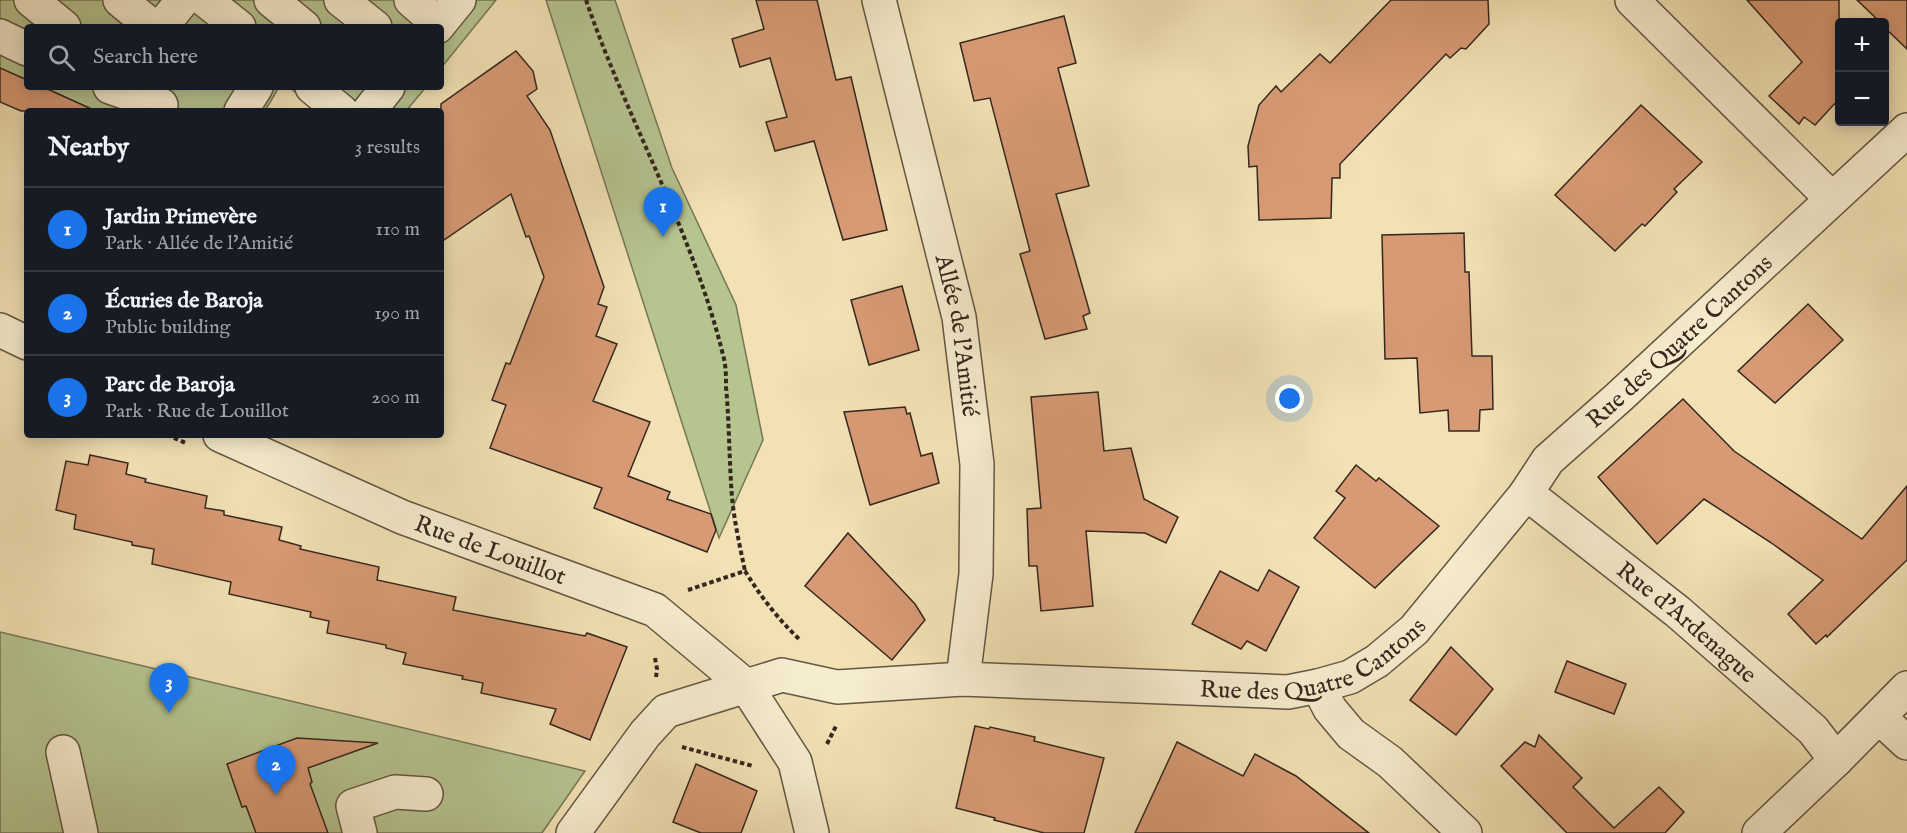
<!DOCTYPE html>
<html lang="en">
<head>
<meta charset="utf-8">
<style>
  :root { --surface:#171b24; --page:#20242c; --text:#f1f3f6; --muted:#9ea1a6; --line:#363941; --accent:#1a73e8 }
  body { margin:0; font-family:"IM FELL English",serif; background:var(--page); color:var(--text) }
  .controls { position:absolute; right:18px; top:18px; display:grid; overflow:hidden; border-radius:6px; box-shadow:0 3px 15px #0003 }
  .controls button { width:54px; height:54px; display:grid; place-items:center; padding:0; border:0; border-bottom:2px solid var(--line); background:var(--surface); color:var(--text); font:30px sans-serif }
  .you { position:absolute; left:1290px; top:399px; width:21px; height:21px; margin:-15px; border:4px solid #fff; border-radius:50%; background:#1a73e8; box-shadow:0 0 0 9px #1a73e833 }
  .badge { display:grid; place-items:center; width:39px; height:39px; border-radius:50%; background:var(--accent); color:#fff; font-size:20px; font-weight:700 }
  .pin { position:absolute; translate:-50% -50px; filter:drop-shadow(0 2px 3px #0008) }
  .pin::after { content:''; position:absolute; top:32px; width:21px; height:18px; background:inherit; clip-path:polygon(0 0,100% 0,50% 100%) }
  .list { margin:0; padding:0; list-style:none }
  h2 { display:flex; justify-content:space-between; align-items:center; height:78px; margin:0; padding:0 24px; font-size:26px }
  h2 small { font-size:20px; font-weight:400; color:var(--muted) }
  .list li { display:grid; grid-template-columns:39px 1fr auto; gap:18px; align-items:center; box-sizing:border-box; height:84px; padding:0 24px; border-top:2px solid var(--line) }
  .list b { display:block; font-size:22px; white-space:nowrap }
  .list p { margin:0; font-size:20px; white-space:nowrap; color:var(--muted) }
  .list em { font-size:20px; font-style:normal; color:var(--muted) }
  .icon { flex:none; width:33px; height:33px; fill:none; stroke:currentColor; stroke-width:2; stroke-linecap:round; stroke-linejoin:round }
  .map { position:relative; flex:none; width:1907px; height:833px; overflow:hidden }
  .search { position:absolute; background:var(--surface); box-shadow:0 3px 15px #0003; left:24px; top:24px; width:420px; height:66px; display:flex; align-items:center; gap:15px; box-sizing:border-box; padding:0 21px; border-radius:6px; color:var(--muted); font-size:22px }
  .panel { position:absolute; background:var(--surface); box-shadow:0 3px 15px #0003; left:24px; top:108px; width:420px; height:330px; border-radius:6px }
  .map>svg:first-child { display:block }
  .green { fill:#b6c490; stroke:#767657; stroke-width:1.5 }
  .building { fill:#d79a75; stroke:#35271e; stroke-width:1.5 }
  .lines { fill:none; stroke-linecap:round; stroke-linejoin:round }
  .minor-casing { stroke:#645644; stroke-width:36 }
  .path { stroke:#35271e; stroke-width:4; stroke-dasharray:4.5 3; stroke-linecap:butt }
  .minor { stroke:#f6ecce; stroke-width:33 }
  .labels { text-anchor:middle; stroke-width:5; stroke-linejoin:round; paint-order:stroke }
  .street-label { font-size:24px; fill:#35271e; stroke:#f6ecce }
</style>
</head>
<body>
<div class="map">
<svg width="1907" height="833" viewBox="0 0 1907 833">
  <rect width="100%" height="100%" fill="#f1e1b4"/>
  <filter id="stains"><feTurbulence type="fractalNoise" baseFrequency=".00333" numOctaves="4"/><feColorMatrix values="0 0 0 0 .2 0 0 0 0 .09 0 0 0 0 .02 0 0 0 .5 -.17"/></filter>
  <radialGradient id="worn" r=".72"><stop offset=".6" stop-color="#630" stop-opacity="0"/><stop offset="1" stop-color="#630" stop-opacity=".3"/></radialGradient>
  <g class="green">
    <polygon points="0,0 496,0 441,68 441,27 27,27 27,80 0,68"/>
    <polygon points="546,0 615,0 672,168 736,305 763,440 719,538"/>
    <polygon points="43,87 279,87 265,111 94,111"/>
    <polygon points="289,87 426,87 406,111 318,111"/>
    <polygon points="0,632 585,771 542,833 0,833"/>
  </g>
  <g class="building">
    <polygon points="756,0 817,0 836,80 851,77 887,230 843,240 814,141 775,151 766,122 787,117 770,58 740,67 732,39 764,29"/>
    <polygon points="1391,0 1488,0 1489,24 1466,49 1461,48 1450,58 1446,54 1340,164 1340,178 1332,178 1331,218 1259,220 1257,166 1249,167 1248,146 1259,105 1276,86 1281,92 1320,54 1330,63"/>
    <polygon points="1747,0 1839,0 1839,99 1815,125 1804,117 1799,124 1769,96 1802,62"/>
    <polygon points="1857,0 1907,0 1907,49 1884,27 1884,22 1880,22"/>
    <polygon points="1064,16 1076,63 1058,68 1089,186 1056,194 1090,313 1083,316 1087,329 1045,339 1020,254 1030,251 990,98 974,101 960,43"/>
    <polygon points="516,51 533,71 537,89 527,96 550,130 604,287 598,304 607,307 596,336 617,344 593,401 650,422 628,476 670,492 667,499 711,514 716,530 707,552 594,508 602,488 490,448 506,405 492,400 506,363 510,364 544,277 529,236 526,237 511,194 441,242 441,104"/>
    <polygon points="0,68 27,80 27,87 43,87 96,111 21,111 0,102"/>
    <polygon points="1641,105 1702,162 1674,189 1677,192 1645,226 1642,224 1615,251 1555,195"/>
    <polygon points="1464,233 1465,272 1469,272 1472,356 1492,356 1493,409 1480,410 1479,431 1449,431 1448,410 1420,413 1417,358 1385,359 1382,235"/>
    <polygon points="902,286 919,350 869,365 851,300"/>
    <polygon points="1808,304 1843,340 1775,403 1738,371"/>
    <polygon points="1098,392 1104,451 1131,448 1144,499 1178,517 1166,543 1145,533 1086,531 1093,606 1041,611 1037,566 1029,566 1027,509 1041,508 1031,397"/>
    <polygon points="1683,399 1734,451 1862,539 1907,486 1907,560 1827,637 1826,635 1816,644 1788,614 1823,580 1770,542 1704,499 1657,544 1598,477"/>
    <polygon points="905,407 907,414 910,413 921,456 932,453 939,483 870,505 844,412"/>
    <polygon points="90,455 128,463 126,474 146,479 145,482 207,496 205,508 224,511 224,515 282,527 279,540 301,546 300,549 379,567 377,580 456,597 453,610 585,636 587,633 627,647 590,740 550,724 556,709 481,693 483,683 462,679 463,676 403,664 406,653 386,648 386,645 327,633 329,621 310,617 311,612 229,594 231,582 152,564 154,549 132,545 132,542 74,529 76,515 56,510 66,461 88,465"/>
    <polygon points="1356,465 1376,481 1379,478 1439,526 1375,588 1314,538 1345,498 1336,491"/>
    <polygon points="848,533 915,604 925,620 892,660 805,586"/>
    <polygon points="1269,570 1299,587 1266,651 1247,641 1241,649 1192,624 1220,571 1258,591"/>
    <polygon points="1451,647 1493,689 1456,735 1410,700"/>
    <polygon points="1567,661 1626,684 1614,714 1555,692"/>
    <polygon points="975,726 989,729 990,727 1035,737 1034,741 1104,758 1084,833 1044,833 994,820 995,818 956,808"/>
    <polygon points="1539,735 1582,778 1573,787 1614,828 1659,787 1684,812 1665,833 1567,833 1501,766 1525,742 1535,747"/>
    <polygon points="297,738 378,743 308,768 312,782 310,784 328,833 256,833 246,806 242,807 227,764"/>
    <polygon points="1177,742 1243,776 1255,754 1296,776 1369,833 1135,833"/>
    <polygon points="696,764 757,791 741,833 701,833 673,822"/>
  </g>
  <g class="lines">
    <defs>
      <g id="minor">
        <polyline points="31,0 64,27"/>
        <polyline points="120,0 153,27"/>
        <polyline points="205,0 239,27"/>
        <polyline points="271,0 304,27"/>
        <polyline points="341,0 375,27"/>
        <polyline points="411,0 426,13"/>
        <path id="s1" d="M879 0 959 317 977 464 976 574 963 679"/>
        <polyline points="1632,0 1832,199"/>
        <polyline points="161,27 183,0"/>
        <polyline points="437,27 459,0"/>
        <polyline points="0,36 27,49"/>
        <polyline points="110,87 161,105"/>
        <polyline points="312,87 341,111"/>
        <polyline points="241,111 256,87"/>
        <polyline points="369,111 388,87"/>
        <polyline points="0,330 27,343"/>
        <path id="s2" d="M220 435 402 517 655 610 746 686 795 762 812 833"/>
        <path id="s3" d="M1525 495 1539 503 1678 612 1813 730 1836 760"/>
        <polyline points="1318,686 1330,709 1351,734 1390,762 1465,833"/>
        <polyline points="1879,717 1907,743"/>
        <polyline points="63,752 81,833"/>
        <polyline points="360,833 353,806 395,792 426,794"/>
        <path id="s4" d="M573 833 645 734 666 711 782 675 837 687 963 679 1288 692 1318 686 1350 677 1377 661 1414 630 1525 495 1548 460 1618 398 1907 130"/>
        <polyline points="1759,833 1836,760 1907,688"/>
      </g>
    </defs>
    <use href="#minor" class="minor-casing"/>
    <g class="path">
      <path d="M586 0C627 120 693 232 723 355 726 365 726 376 726 387 729 418 729 450 731 482 732 512 739 542 745 571"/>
      <polyline points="167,435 186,443"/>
      <path d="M688 590 745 571C761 597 778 619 800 640"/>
      <polyline points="655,658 657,669 656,677"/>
      <polyline points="827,744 837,724"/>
      <polyline points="682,747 753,766"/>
    </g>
    <use href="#minor" class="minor"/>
  </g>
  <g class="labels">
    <g class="street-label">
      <text dy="8" stroke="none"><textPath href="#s1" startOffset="345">Allée de l'Amitié</textPath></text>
      <text dy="8" stroke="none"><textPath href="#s4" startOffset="1320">Rue des Quatre Cantons</textPath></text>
      <text dy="8" stroke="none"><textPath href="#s2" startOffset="294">Rue de Louillot</textPath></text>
      <text dy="8" stroke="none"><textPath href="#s3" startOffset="206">Rue d'Ardenague</textPath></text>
      <text dy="8" stroke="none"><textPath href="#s4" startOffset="816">Rue des Quatre Cantons</textPath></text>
    </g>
  </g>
  <rect width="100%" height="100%" filter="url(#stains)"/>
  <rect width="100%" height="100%" fill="url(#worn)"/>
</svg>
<div class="controls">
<button>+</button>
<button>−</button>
</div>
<div class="you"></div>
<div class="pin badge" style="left:663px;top:237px">1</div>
<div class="pin badge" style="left:276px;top:795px">2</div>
<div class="pin badge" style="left:169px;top:713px">3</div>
<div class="search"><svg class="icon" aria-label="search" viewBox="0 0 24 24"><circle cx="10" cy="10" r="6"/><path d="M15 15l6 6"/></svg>Search here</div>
<section class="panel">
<h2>Nearby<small>3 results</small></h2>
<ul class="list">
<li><span class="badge">1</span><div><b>Jardin Primevère</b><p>Park · Allée de l'Amitié</p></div><em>110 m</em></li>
<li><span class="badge">2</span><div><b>Écuries de Baroja</b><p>Public building</p></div><em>190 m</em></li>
<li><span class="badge">3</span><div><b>Parc de Baroja</b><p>Park · Rue de Louillot</p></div><em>200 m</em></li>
</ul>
</section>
</div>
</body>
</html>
